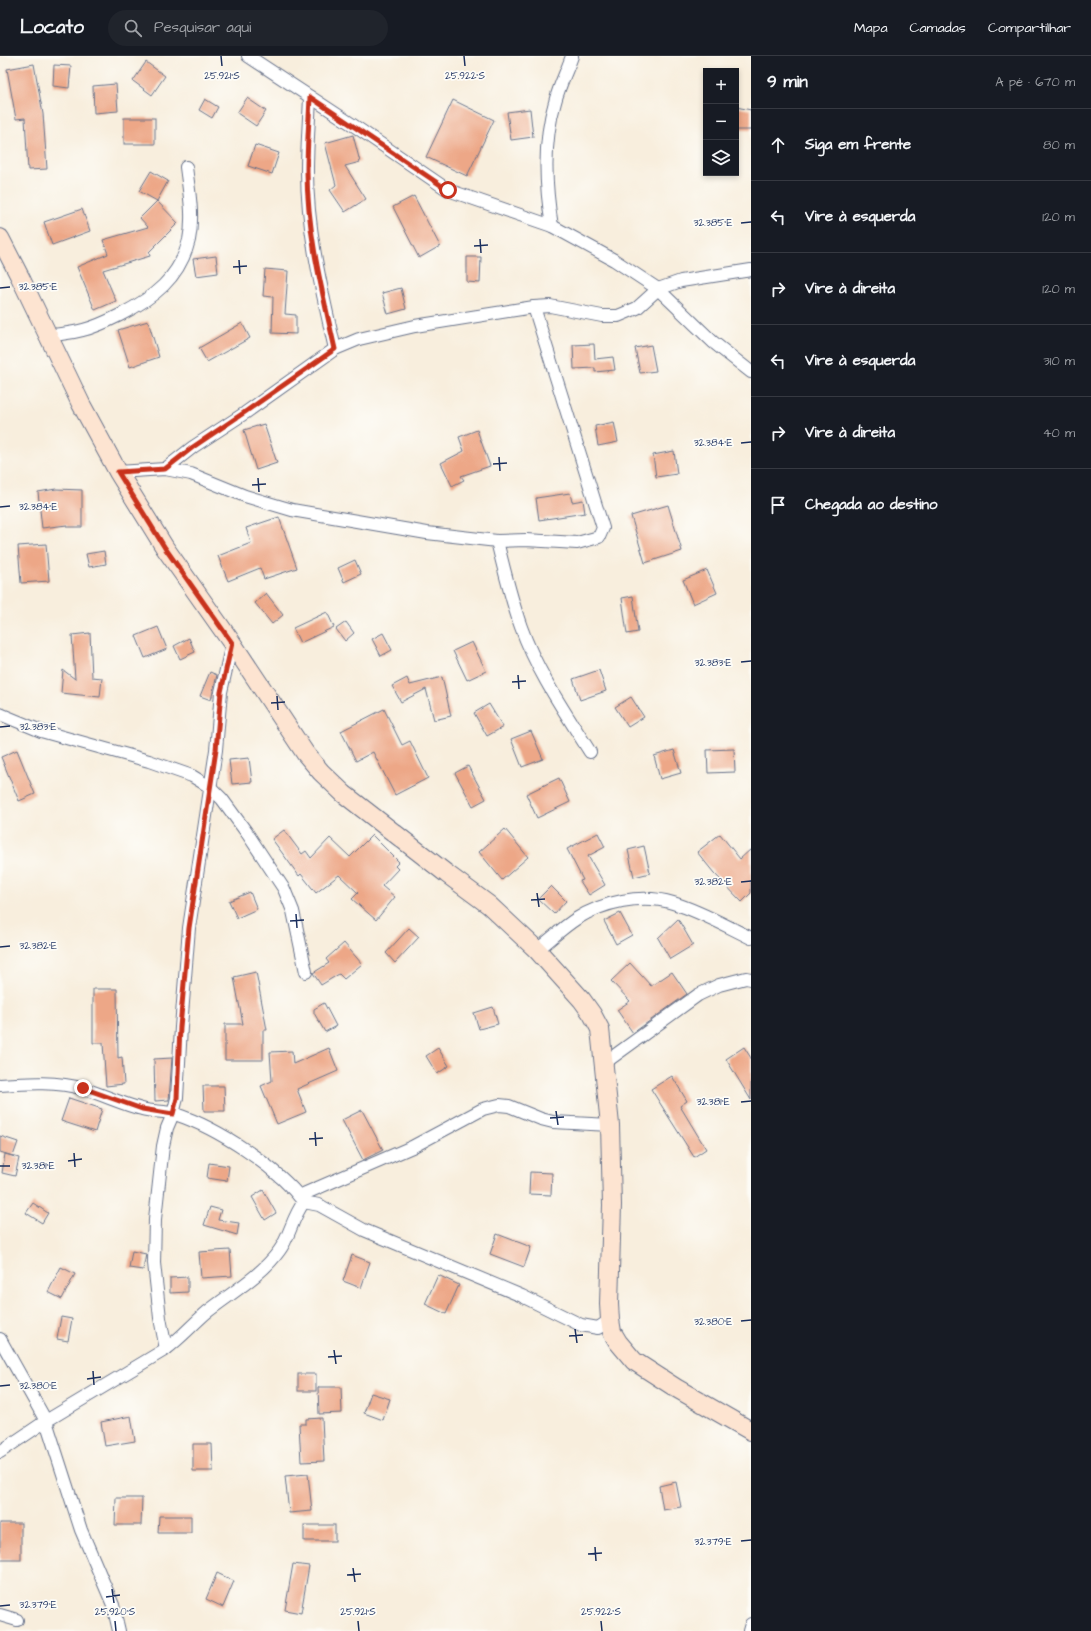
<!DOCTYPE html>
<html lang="pt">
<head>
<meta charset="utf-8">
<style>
  :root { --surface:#171b24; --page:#20242c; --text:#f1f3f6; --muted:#9ea1a6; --line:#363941 }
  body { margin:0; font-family:"Architects Daughter",sans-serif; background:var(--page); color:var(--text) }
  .controls { position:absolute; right:12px; top:12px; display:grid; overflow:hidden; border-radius:0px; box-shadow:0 2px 6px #0003 }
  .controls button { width:36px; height:36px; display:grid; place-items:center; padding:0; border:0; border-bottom:1px solid var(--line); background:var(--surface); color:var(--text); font:20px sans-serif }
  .stop { position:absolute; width:12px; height:12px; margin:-9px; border:3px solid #c8321e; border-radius:50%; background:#fff }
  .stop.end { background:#c8321e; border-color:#fff; box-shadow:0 1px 4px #0008 }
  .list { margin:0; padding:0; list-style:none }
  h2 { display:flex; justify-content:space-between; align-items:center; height:52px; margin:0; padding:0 16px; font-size:17px }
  h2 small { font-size:13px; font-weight:400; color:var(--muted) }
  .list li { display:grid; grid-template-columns:26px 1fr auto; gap:12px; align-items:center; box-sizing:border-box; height:72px; padding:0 16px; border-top:1px solid var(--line) }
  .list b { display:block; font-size:15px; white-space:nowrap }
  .list em { font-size:13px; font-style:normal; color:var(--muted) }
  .icon { flex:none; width:22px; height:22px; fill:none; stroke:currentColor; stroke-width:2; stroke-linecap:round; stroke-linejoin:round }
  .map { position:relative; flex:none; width:751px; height:1575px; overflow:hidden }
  header { display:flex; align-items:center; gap:24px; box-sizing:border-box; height:56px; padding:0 20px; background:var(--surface); border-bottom:1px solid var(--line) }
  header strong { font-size:19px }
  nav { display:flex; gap:22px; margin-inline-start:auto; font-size:14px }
  .search { width:280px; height:36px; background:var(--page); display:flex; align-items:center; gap:10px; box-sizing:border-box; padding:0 14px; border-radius:22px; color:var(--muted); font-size:15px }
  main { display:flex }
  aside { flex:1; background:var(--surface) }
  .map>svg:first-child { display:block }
  .building { fill:#eda787 }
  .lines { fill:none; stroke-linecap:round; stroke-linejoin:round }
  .street-casing { stroke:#68728a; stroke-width:14 }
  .secondary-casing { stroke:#68728a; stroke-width:20 }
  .street { stroke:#fff; stroke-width:12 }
  .secondary { stroke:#fde4d1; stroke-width:18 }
  .route { stroke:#c8321e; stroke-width:5 }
  .ticks { fill:none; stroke:#1b2f5e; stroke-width:1.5 }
  .ticks-label { font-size:10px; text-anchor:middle; fill:#1b2f5e; stroke:#fdfcf7; stroke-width:3.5; stroke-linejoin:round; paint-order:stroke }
</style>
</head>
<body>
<header>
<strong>Locato</strong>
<div class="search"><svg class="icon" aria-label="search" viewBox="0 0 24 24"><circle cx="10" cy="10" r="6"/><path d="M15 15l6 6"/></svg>Pesquisar aqui</div>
<nav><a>Mapa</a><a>Camadas</a><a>Compartilhar</a></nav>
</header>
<main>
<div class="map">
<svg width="751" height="1575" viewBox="0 0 751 1575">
  <rect width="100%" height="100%" fill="#fdfcf7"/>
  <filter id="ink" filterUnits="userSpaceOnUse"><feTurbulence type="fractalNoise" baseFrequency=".025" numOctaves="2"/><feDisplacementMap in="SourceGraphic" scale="8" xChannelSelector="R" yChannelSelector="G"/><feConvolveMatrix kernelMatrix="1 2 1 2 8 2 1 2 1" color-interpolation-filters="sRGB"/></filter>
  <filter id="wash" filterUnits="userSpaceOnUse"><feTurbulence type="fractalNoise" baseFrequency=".012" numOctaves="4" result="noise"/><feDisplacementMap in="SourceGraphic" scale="16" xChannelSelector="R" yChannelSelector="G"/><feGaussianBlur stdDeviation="0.9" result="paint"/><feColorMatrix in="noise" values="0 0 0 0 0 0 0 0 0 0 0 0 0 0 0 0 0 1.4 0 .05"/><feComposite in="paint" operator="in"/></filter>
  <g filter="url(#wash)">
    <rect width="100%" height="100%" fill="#f8eedd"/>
    <g id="blocks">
      <g class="building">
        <polygon points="146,6 165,20 152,39 133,25"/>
        <polygon points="34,8 43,58 47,113 28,114 25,62 16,63 7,13"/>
        <polygon points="54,9 71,10 69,32 53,30"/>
        <polygon points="116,28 118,55 94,57 93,30"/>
        <polygon points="247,42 266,55 256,70 237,57"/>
        <polygon points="205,43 218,51 212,62 199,54"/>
        <polygon points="453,44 494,64 467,120 426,101"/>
        <polygon points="736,51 751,54 751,74 736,74"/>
        <polygon points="530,53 533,81 511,84 507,56"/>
        <rect x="124" y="62" width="31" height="26"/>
        <polygon points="353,79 360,106 345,110 366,143 345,156 330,134 336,129 325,87"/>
        <polygon points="255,89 279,97 272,118 248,110"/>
        <polygon points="151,115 168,125 157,145 139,135"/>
        <polygon points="414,140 440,190 419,202 393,151"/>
        <polygon points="157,145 178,167 149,196 150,200 103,214 116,245 95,254 77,211 108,198 103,184 148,171 140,162"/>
        <polygon points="82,153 90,175 52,189 44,166"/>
        <polygon points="216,200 218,217 196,220 193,203"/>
        <polygon points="467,201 481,201 480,227 467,226"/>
        <polygon points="265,213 288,215 285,258 296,259 296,278 272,277 273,241 263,240"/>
        <polygon points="401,232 406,253 388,258 382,237"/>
        <polygon points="148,265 159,301 130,311 118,274"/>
        <polygon points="242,267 250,282 207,306 199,292"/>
        <polygon points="594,288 595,303 613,301 615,314 595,316 595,312 574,313 573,289"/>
        <polygon points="651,289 656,315 640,317 635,292"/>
        <polygon points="614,366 618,386 598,390 595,370"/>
        <polygon points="264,368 277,407 256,414 244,374"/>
        <polygon points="477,374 490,410 461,420 464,424 452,430 441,407 464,395 459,381"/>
        <polygon points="674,395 677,418 656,421 653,399"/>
        <polygon points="56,433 82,434 82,471 67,471 67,469 42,472 38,436"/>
        <polygon points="570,437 572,446 583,444 585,457 539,464 536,442"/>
        <polygon points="668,449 682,495 645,507 631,460"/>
        <polygon points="279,461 297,512 264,523 260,512 228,525 218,500 251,487 246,472"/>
        <polygon points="46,488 49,525 21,527 18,490"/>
        <polygon points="104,495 106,508 89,511 86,498"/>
        <polygon points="355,504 361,518 344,526 338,512"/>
        <polygon points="707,514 717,537 693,548 683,524"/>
        <polygon points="266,537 283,559 272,568 255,547"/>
        <polygon points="633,540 638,576 627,578 622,542"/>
        <polygon points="327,556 334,571 300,587 293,572"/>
        <polygon points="346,566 354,577 345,585 336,573"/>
        <polygon points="158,571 167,593 145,602 136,580"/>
        <polygon points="90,577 92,621 102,622 100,641 61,637 63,614 75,623 72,579"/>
        <polygon points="383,577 392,594 381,600 372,583"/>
        <polygon points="189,582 195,596 180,603 174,590"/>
        <polygon points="472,586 486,615 467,624 453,595"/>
        <polygon points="599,614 606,635 580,644 573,623"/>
        <polygon points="210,616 217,619 211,644 200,640"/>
        <polygon points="442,621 451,660 434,664 426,633 401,646 392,630 407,622 410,629"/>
        <polygon points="631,641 644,661 628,671 615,651"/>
        <polygon points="489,648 503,671 487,680 474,657"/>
        <polygon points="384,653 402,689 410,685 428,722 395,739 373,696 356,705 341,675"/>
        <polygon points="531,675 543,703 522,711 511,683"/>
        <polygon points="734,693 735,716 708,717 707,694"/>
        <polygon points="17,694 35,738 19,745 1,701"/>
        <polygon points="674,694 681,717 660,723 654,700"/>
        <polygon points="249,702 252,726 232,728 229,704"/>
        <polygon points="468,710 486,743 473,750 455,717"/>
        <polygon points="559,722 570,746 537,762 526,738"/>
        <polygon points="505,773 528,801 502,824 479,796"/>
        <polygon points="284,774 302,798 306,795 311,802 330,782 350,801 372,779 399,806 395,810 398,813 382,830 395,841 376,864 352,843 358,837 339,819 316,837 301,818 299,820 272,783"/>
        <polygon points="598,777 605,791 588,800 605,829 589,839 580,825 583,824 567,793"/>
        <polygon points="720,778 740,803 751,793 751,837 742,846 714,817 697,796"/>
        <polygon points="644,790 650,817 634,821 628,794"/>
        <polygon points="551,830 566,845 554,858 538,843"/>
        <polygon points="250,836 257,853 237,862 229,845"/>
        <polygon points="620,857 632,879 616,888 604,865"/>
        <polygon points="678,863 693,889 670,903 658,882"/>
        <polygon points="409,872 419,881 395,907 386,897"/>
        <polygon points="344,887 362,908 344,923 339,918 321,929 313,917 329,907 326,903"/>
        <polygon points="630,907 651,930 672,916 687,938 633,977 617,954 630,945 611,925"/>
        <polygon points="256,916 267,974 263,974 263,1004 225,1004 225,968 243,968 234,921"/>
        <polygon points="93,933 117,933 118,1002 122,1001 124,1028 106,1030 103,987 93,987"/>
        <polygon points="324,947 336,970 325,976 314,957 314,953"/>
        <polygon points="493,951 498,968 479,973 474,957"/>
        <polygon points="744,991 751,1002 751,1044 726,1003"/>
        <polygon points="329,992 338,1015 297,1033 306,1056 277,1068 261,1030 272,1025 270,996 292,995 293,1008"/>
        <polygon points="438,992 449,1010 437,1018 426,1000"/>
        <polygon points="172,1002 169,1044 155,1045 154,1003"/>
        <polygon points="672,1020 687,1045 680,1050 706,1093 694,1101 651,1033"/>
        <polygon points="203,1030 224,1030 225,1055 204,1055"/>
        <polygon points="69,1042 102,1053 95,1076 61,1065"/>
        <polygon points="362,1054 383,1094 363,1104 342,1064"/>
        <polygon points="0,1080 18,1086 13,1100 0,1096"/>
        <polygon points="5,1098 19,1102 15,1120 2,1117"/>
        <polygon points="209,1107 229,1110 227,1125 207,1122"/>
        <polygon points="530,1116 552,1117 551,1139 529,1138"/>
        <polygon points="263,1134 276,1157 265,1164 252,1141"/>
        <polygon points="33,1147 48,1157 42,1167 26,1157"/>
        <polygon points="210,1151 221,1154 218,1164 239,1167 237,1179 204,1169"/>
        <polygon points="497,1178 531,1191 524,1211 490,1198"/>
        <polygon points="230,1194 232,1220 201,1222 199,1196"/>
        <polygon points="132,1195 146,1198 143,1214 129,1212"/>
        <polygon points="352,1199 370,1206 361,1232 343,1225"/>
        <polygon points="61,1211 75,1218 62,1243 48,1236"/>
        <polygon points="438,1219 459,1229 446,1258 425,1248"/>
        <polygon points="188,1221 188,1236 170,1237 170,1222"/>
        <polygon points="61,1261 72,1263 68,1285 57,1283"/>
        <rect x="298" y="1318" width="18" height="17"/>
        <polygon points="318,1331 341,1331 342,1357 319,1358"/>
        <polygon points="371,1337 390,1343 383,1364 364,1357"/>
        <polygon points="131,1360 135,1385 105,1390 101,1366"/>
        <polygon points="322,1362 324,1405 301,1406 299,1368 306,1368 306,1363"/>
        <polygon points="193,1388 212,1388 213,1415 193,1415"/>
        <polygon points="308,1418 312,1455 289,1457 285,1420"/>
        <polygon points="676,1426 681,1451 663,1454 659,1430"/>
        <polygon points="116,1442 142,1442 141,1469 115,1469"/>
        <polygon points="159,1460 191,1460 191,1477 158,1477"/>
        <rect x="0" y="1467" width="21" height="37"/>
        <rect x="304" y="1469" width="31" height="16"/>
        <polygon points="293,1508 309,1510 301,1557 285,1554"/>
        <polygon points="217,1517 234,1525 223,1551 206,1543"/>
      </g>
    </g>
  </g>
  <g filter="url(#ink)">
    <use href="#blocks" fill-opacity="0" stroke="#68728a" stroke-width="1"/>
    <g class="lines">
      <defs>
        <g id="street">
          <polyline points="248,0 353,69 448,134 552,170 614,204 658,233 713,286 751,316"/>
          <path d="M310 41C309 66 307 90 307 115 307 175 322 235 335 293"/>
          <path d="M552 170C545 129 543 86 555 46 559 30 567 15 572 0"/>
          <path d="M47 280C59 278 72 277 83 274 96 271 108 265 120 259 153 242 180 222 189 184 194 160 189 135 186 111"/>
          <polyline points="165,413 193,391 245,357 335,293 359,283 415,270 534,251 550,250 602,260 618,260 637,252 658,233 681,225 751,214"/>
          <polyline points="118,416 165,413 191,418 245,440 292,454 427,477 497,485 526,484 577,487 599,481 603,472 534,251"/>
          <path d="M497 485C504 514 511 543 521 571 537 616 565 656 590 696"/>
          <polyline points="0,658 41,675 149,705 192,720 210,731 222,743 247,777 284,833 293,855 306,916"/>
          <path d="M537 894C550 884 562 872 576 863 603 846 641 837 673 847 700 855 726 870 751 882"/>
          <polyline points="603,1008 698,939 719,929 746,922 751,923"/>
          <path d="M0 1029C28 1027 57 1025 84 1033 104 1039 122 1048 142 1053 152 1056 164 1055 175 1058 218 1072 276 1110 304 1146"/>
          <polyline points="299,1140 412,1091 483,1053 499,1049 509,1050 541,1063 553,1066 610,1069"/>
          <polyline points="304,1146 319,1149 364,1174 522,1240 581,1269 598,1272 610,1264"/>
          <polyline points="0,1283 46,1365 81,1474 113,1549 119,1575"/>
          <polyline points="166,1293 160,1262 154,1207 155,1163 163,1090 167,1072 173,1058 177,1042 181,971 189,872 216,694 221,636 232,587"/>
          <path d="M0 1396 46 1365 166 1293C181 1282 193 1268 207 1256 231 1237 261 1220 279 1195 290 1181 292 1161 304 1146"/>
          <polyline points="0,1559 17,1564"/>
          <polyline points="749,1575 751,1568"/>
        </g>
        <polyline id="secondary" points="0,182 20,221 81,348 118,416 165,492 232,587 305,697 321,716 344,738 447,818 489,849 537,894 582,944 592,958 600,973 610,1069 612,1149 609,1248 610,1264 612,1276 618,1286 634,1305 676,1332 751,1375"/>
      </defs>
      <use href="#street" class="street-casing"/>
      <use href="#secondary" class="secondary-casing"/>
      <use href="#street" class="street"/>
      <use href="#secondary" class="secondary"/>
    </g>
  </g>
  <g class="lines" filter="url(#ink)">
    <path class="route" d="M83 1032 142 1053 173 1058 177 1042 180 971 189 872 216 694 221 636 232 587 165 492 118 416 165 413 193 391 245 356 335 293C322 235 307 175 307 115 307 90 309 66 310 41L448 134"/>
  </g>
  <path class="ticks" d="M221 0 222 10M464 0 465 10M741 167 751 166M480 183 481 197M474 190 488 189M239 204 240 218M233 211 247 210M0 232 10 231M741 387 751 386M499 401 500 415M493 408 507 407M258 422 259 436M252 429 266 428M0 451 10 450M741 606 751 605M518 619 519 633M512 626 526 625M277 640 278 654M271 647 285 646M0 671 10 670M741 826 751 825M537 837 539 851M531 844 545 843M296 858 297 872M290 865 304 864M0 891 10 890M741 1046 751 1045M556 1055 558 1069M550 1062 564 1061M315 1076 316 1090M309 1083 323 1082M74 1097 75 1111M68 1105 82 1103M0 1110H10M741 1265 751 1264M575 1273 577 1287M569 1280 583 1279M334 1294 336 1308M328 1301 342 1300M93 1315 94 1329M87 1323 101 1321M0 1330 10 1329M741 1485 751 1484M595 1491 596 1505M588 1498 602 1497M353 1512 355 1526M347 1519 361 1518M112 1533 114 1547M106 1541 120 1539M0 1550 10 1549M115 1565 116 1575M358 1565 359 1575M601 1565 602 1575"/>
  <g class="ticks-label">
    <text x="222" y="23">25.921°S</text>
    <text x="465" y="23">25.922°S</text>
    <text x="713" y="170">32.385°E</text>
    <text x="38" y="234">32.385°E</text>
    <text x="713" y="390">32.384°E</text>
    <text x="38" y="454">32.384°E</text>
    <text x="713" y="610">32.383°E</text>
    <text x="38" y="674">32.383°E</text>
    <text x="713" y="829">32.382°E</text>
    <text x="38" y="893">32.382°E</text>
    <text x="713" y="1049">32.381°E</text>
    <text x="38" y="1113">32.381°E</text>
    <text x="713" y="1269">32.380°E</text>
    <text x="38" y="1333">32.380°E</text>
    <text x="713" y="1489">32.379°E</text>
    <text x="38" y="1552">32.379°E</text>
    <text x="115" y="1559">25.920°S</text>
    <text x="358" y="1559">25.921°S</text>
    <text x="601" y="1559">25.922°S</text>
  </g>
</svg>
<div class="controls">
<button>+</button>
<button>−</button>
<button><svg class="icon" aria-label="layers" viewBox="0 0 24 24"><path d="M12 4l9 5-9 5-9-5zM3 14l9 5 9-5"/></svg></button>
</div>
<div class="stop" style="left:448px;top:134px"></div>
<div class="stop end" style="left:83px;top:1032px"></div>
</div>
<aside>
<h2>9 min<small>A pé · 670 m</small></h2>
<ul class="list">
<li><svg class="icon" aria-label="ahead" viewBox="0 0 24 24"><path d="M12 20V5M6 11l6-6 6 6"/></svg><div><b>Siga em frente</b></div><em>80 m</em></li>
<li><svg class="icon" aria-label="left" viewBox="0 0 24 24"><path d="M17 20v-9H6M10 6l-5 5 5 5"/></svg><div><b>Vire à esquerda</b></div><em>120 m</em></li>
<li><svg class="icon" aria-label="right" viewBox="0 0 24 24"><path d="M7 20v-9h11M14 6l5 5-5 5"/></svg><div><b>Vire à direita</b></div><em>120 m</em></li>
<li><svg class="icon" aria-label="left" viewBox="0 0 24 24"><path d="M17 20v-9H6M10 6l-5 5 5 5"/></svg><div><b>Vire à esquerda</b></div><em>310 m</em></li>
<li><svg class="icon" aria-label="right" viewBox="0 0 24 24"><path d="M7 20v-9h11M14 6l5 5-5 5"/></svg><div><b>Vire à direita</b></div><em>40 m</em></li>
<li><svg class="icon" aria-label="arrive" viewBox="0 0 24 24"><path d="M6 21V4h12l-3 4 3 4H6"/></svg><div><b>Chegada ao destino</b></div></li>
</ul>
</aside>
</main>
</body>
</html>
